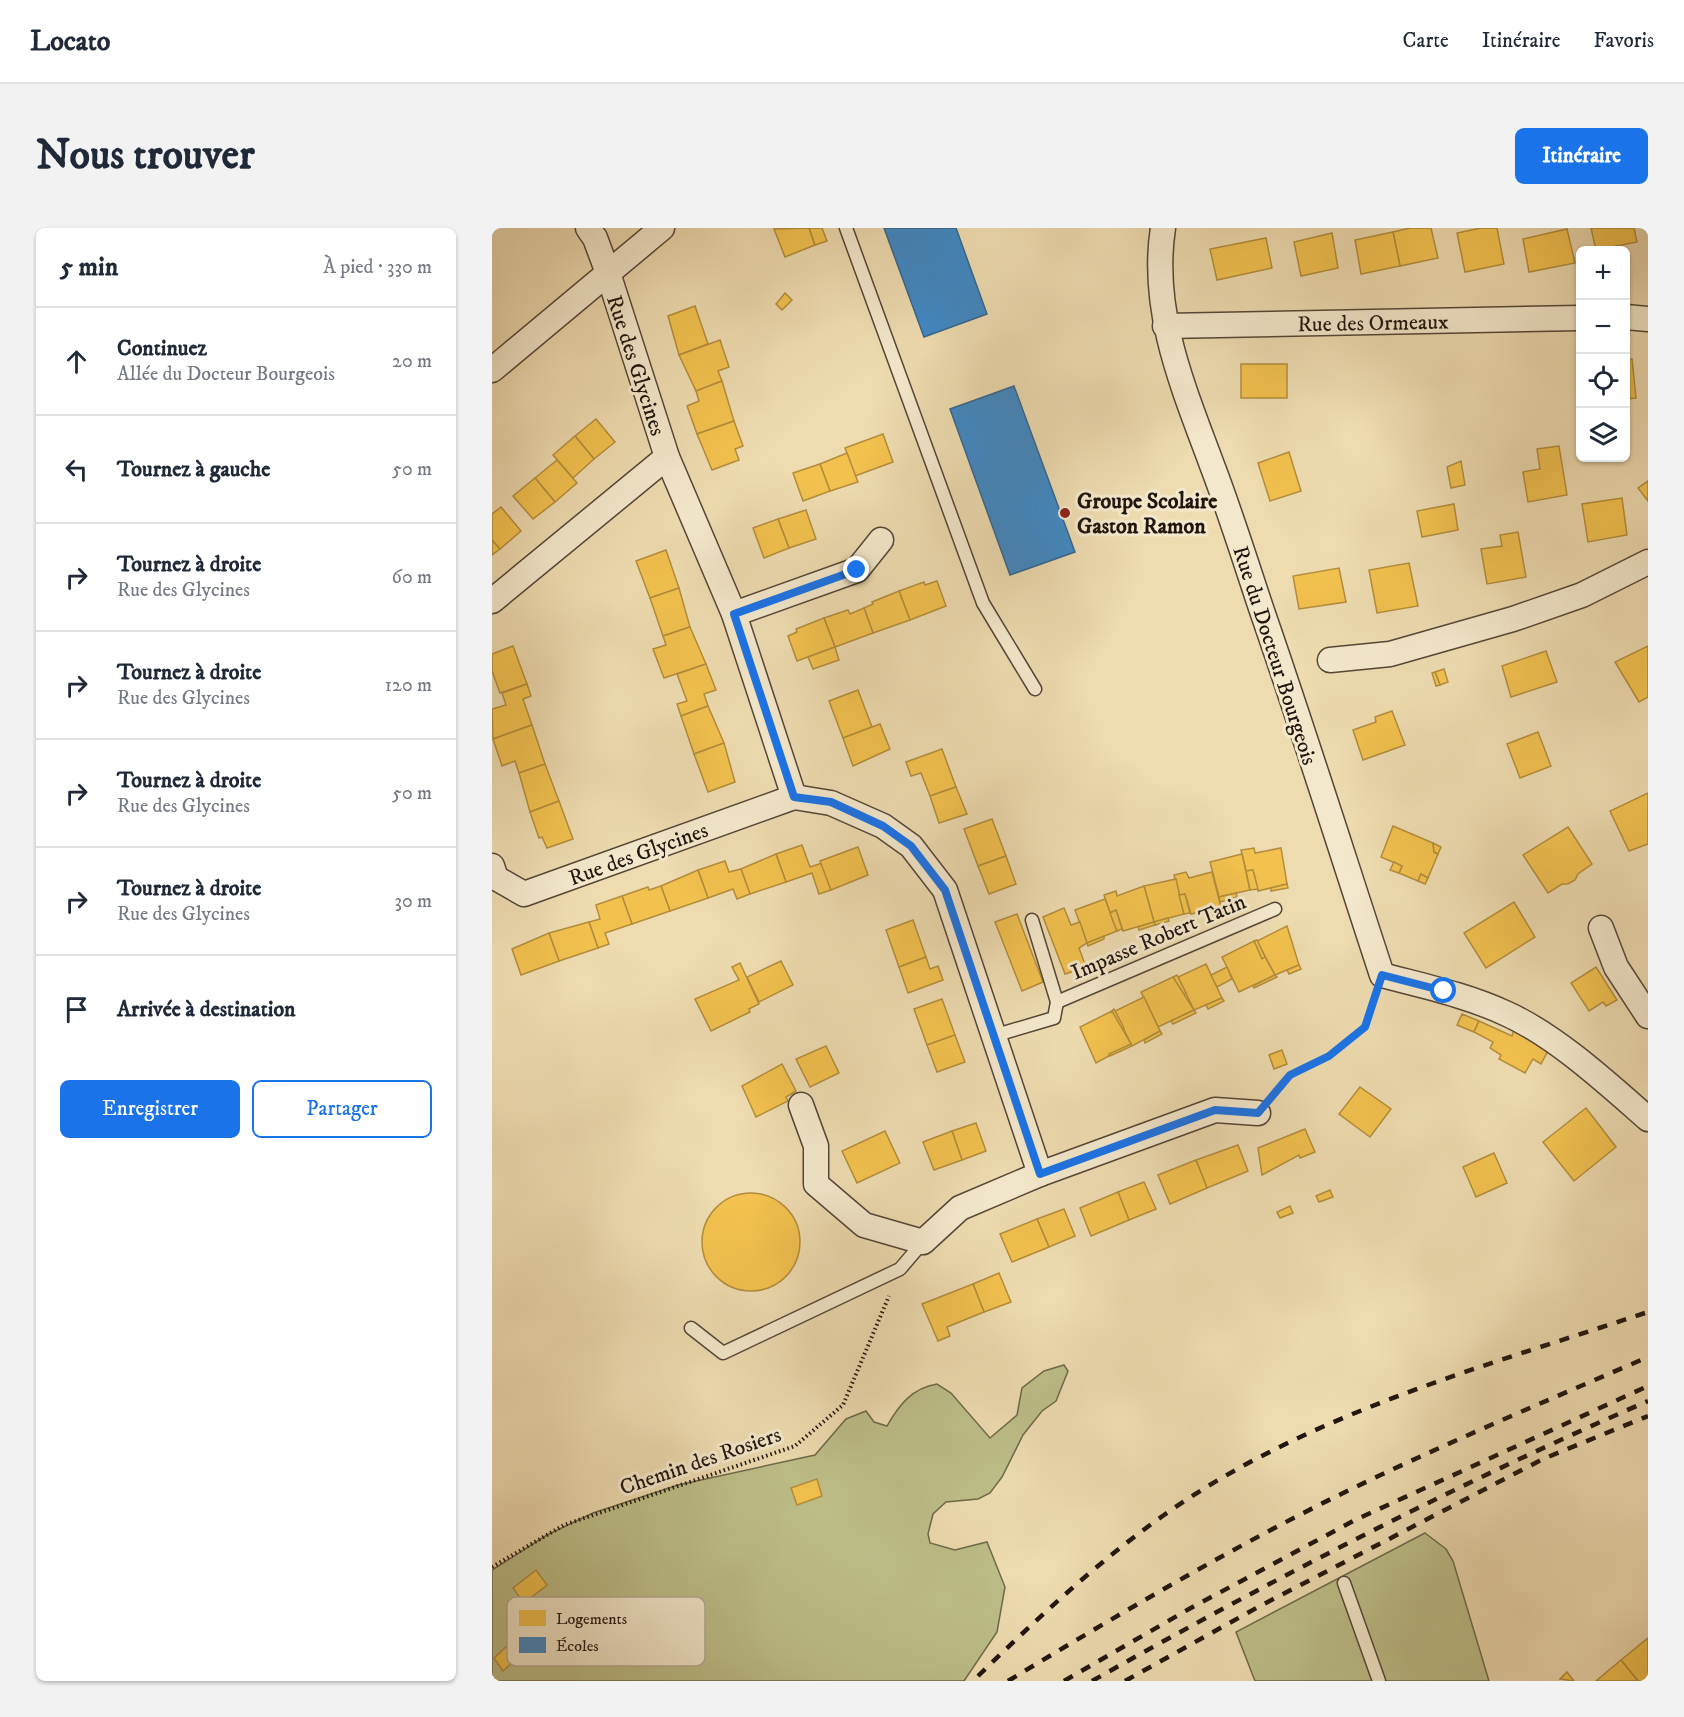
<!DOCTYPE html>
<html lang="fr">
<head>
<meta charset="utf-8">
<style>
  :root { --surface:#fff; --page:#f2f2f3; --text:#1f2937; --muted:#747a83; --line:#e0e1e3; --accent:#1a73e8 }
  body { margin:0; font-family:"IM FELL DW Pica",serif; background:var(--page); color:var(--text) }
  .controls { position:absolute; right:18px; top:18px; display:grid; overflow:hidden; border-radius:9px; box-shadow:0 2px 4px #0004 }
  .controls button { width:54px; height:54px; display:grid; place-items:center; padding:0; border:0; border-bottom:2px solid var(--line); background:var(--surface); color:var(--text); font:30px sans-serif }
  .stop { position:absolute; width:18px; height:18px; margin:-14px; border:4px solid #1a73e8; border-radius:50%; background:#fff }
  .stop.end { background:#1a73e8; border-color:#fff; box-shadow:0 2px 6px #0008 }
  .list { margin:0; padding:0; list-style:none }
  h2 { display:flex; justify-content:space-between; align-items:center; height:78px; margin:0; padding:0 24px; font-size:26px }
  h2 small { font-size:20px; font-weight:400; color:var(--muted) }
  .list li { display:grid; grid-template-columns:39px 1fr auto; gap:18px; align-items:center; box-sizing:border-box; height:108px; padding:0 24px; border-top:2px solid var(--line) }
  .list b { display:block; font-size:22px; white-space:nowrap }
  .list p { margin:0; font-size:20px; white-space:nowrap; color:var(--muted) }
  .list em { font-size:20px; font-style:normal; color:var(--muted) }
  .actions { display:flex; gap:12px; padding:18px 24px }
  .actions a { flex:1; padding:14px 0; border:2px solid var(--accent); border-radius:9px; text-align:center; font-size:21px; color:var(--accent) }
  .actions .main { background:var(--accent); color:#fff }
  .icon { flex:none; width:33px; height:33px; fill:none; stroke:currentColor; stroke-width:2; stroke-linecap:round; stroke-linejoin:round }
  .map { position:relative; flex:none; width:1156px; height:1453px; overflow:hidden; border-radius:9px }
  header { display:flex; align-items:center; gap:36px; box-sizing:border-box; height:84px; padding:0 30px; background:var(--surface); border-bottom:2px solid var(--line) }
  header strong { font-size:28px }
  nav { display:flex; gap:33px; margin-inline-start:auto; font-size:21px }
  .intro { display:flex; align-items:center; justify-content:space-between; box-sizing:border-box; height:144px; padding:0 36px }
  h1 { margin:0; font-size:42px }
  .button { padding:15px 27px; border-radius:9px; background:var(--accent); color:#fff; font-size:21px; font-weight:700 }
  main { display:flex; gap:36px; padding:0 36px }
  aside { flex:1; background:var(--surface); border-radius:9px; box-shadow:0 2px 4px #0004 }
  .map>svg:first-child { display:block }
  .green { fill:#bdbe88; stroke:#6e6a4c; stroke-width:1.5 }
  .homes { fill:#f2c14e; stroke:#b38d3b; stroke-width:1.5 }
  .schools { fill:#3f88c5; stroke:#36668e; stroke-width:1.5 }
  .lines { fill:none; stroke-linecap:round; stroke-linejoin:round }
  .lane-casing { stroke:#544637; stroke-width:15 }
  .street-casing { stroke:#544637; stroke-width:27 }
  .path { stroke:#20150f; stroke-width:4; stroke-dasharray:1.5 3; stroke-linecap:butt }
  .lane { stroke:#f4e8cc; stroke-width:12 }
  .street { stroke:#f4e8cc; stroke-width:24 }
  .rail { stroke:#20150f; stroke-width:4.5; stroke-dasharray:10 10; stroke-linecap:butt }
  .route { stroke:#1a73e8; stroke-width:8 }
  .poi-dot { fill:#8f2418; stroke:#f4e8cc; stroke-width:2 }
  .labels { text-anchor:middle; stroke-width:6; stroke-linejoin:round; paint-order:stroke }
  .street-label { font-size:22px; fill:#20150f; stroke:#f4e8cc }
  .poi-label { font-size:22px; font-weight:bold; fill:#20150f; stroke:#f4e8cc; text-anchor:start }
  .key { fill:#f4e8cc; stroke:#b4a993; stroke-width:1.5 }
  .key-label { font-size:16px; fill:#20150f }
</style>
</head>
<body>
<header>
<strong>Locato</strong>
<nav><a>Carte</a><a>Itinéraire</a><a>Favoris</a></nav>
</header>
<div class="intro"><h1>Nous trouver</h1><a class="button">Itinéraire</a></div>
<main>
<aside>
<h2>5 min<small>À pied · 330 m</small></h2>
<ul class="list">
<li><svg class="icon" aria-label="ahead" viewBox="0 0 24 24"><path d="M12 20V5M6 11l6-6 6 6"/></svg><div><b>Continuez</b><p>Allée du Docteur Bourgeois</p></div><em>20 m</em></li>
<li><svg class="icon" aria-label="left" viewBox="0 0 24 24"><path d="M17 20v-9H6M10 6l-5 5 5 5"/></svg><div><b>Tournez à gauche</b></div><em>50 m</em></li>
<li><svg class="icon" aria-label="right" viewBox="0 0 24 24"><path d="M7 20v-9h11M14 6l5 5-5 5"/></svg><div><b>Tournez à droite</b><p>Rue des Glycines</p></div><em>60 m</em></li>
<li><svg class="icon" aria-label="right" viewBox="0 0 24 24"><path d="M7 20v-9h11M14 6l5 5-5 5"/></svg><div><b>Tournez à droite</b><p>Rue des Glycines</p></div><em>120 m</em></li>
<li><svg class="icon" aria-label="right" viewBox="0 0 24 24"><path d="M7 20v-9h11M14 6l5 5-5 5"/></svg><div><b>Tournez à droite</b><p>Rue des Glycines</p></div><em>50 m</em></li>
<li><svg class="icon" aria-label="right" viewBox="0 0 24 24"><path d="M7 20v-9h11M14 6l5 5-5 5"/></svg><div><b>Tournez à droite</b><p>Rue des Glycines</p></div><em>30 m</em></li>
<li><svg class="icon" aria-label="arrive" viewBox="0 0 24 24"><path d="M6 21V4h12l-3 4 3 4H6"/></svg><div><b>Arrivée à destination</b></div></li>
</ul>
<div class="actions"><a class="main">Enregistrer</a><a>Partager</a></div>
</aside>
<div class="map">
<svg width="1156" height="1453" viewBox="0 0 1156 1453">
  <rect width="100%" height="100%" fill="#eedbb0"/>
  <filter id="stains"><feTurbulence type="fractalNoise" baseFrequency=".00333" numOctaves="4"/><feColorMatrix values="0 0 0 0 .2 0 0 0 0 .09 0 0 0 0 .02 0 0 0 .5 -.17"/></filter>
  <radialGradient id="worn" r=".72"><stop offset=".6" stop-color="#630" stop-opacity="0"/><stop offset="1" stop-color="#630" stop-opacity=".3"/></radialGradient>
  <g class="green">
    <path d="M572 1137 576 1143 564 1173 550 1183 531 1207 510 1249 498 1265 486 1271 454 1274 441 1286 436 1306 438 1315 463 1322 495 1314 513 1359 505 1404 472 1453H0V1342L55 1307 101 1285 186 1257 323 1227 354 1191 374 1183 382 1194 395 1198C407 1177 420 1160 445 1156L459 1165 498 1210 525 1187 530 1160 552 1143Z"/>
    <polygon points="933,1305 954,1321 961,1333 997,1453 763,1453 744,1404"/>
  </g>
  <g class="homes">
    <polygon points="317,0 323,17 293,29 282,1"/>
    <polygon points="317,0 330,0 335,13 323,17"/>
    <polygon points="918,0 939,0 946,30 908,38 901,4"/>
    <polygon points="989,0 1005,0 1012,36 973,44 965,5"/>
    <polygon points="1099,0 1142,0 1145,14 1104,22"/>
    <polygon points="1075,1 1083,35 1037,44 1031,11"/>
    <polygon points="901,4 908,38 869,46 863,12"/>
    <polygon points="840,5 846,40 809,48 802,14"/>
    <polygon points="774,10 780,40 725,52 718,21"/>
    <polygon points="293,65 300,72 290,82 284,76"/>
    <polygon points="203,78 216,116 187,127 176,88"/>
    <polygon points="228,112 237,139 226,143 230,153 204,163 187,127"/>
    <polygon points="1140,131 1144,170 1134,171 1134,132"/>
    <rect x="749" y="136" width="46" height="34"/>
    <polygon points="230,153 242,193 205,206 195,178 207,173 204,163"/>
    <polygon points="104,191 123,214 102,231 83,208"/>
    <polygon points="242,193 251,218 243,221 247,232 220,242 205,206"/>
    <polygon points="391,206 401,234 363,248 353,220"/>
    <polygon points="83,208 102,231 81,250 61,227"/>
    <polygon points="1067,218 1075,267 1036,274 1031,244 1048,241 1045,221"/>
    <polygon points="797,224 809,263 778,273 766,235"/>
    <polygon points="355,225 366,254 338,263 328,236"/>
    <polygon points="65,232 85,255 63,274 43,250"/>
    <polygon points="969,233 973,257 959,260 955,239"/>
    <polygon points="328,236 338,263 311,273 301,245"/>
    <polygon points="43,250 63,274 41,291 21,268"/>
    <polygon points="1156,253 1156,273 1146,260"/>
    <polygon points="1130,270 1135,307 1096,314 1090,276"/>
    <polygon points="962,276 966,302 930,309 925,283"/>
    <polygon points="9,279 29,303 8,321 0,312 0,286"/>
    <polygon points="314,282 324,311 297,320 286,291"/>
    <polygon points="286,291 297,320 272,330 261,300"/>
    <polygon points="1026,304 1034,349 995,356 989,321 1010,318 1008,307"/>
    <polygon points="0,312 8,321 0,327"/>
    <polygon points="174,322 187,360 158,370 144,333"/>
    <polygon points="917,335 926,378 885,385 877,342"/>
    <polygon points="847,340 854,374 807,381 801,348"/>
    <polygon points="445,353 454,378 418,392 407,363 432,354 433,357"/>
    <polygon points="187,360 198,399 171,408 158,370"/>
    <polygon points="407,363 418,392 381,405 372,380 381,376 380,374"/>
    <polygon points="372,380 381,405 343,419 332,390 356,382 358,386"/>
    <polygon points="332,390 343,419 305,433 296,408 305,404 304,401"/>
    <polygon points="198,399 214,436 172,450 161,421 174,417 171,408"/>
    <polygon points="21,418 35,456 8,465 0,443 0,426"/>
    <polygon points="1156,418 1156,469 1147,474 1123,434"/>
    <polygon points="343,419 347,432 321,441 316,429"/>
    <polygon points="1054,423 1065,454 1019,469 1010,438"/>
    <polygon points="214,436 224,462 212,466 216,478 189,488 185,476 195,473 185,446"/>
    <polygon points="952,441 956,454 948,457 943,444"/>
    <polygon points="943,444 948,457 944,458 940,445"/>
    <polygon points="35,456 39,468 31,471 40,497 1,511 0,481 14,477 10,465"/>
    <polygon points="366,462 380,499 351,510 337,473"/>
    <polygon points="216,478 232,515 202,526 189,488"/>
    <polygon points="900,483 913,517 871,532 861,502 884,494 883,489"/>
    <polygon points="388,496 398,521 361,538 351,510"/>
    <polygon points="40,497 53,536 27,545 23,533 10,538 1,511"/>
    <polygon points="1046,504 1059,538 1028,550 1015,516"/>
    <polygon points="232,515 243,554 216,564 202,526"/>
    <polygon points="450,521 464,559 438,568 429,545 419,548 414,534"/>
    <polygon points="53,536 67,573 38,584 27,545"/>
    <polygon points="464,559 475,586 447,595 438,568"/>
    <polygon points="1156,565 1156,616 1137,623 1118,583"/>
    <polygon points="67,573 81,611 55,620 50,609 47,610 38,584"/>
    <polygon points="500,591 514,628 486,638 472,601"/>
    <polygon points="901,598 941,615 942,624 946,626 936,650 929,646 926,653 907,645 910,638 889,629"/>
    <polygon points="1076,599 1100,636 1086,646 1083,652 1076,656 1070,656 1056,665 1031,627"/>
    <polygon points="941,615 949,619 946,626 942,624"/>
    <polygon points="310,617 318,639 330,635 339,662 327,666 320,645 294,654 284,626"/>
    <polygon points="366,619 376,647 339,662 328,633"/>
    <polygon points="762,620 763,625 789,620 795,656 766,663 761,642 754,643 749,622"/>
    <polygon points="284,626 294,654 258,666 249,641"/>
    <polygon points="750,626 758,662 727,669 718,634"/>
    <polygon points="514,628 524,656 497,666 486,638"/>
    <polygon points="233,633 237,644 249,641 258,666 245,671 241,661 216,670 206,642"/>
    <polygon points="902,634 910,638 907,645 898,642"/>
    <polygon points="206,642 216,670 178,683 169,658"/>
    <polygon points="761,642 766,661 758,662 754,643"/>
    <polygon points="694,644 697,650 720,644 729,679 699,686 693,666 687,667 682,647"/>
    <polygon points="929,646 936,650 933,656 926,653"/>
    <polygon points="684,651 692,686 662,694 652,658"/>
    <polygon points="795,656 796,660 779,663 779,660"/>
    <polygon points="169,658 178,683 140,696 130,668 156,659 157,662"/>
    <polygon points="652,658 662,694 631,703 624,682 618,685 612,667 624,663 625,668"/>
    <polygon points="744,665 745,669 728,674 727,669"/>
    <polygon points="693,666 698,685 692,686 687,667"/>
    <polygon points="130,668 140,696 113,705 117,716 106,720 97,694 108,691 104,677"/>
    <polygon points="613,671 625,703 595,715 583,682"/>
    <polygon points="1022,674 1043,709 994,740 972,705"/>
    <polygon points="729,679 730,684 713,689 712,684"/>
    <polygon points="572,680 579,697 588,694 595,715 587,720 594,739 573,746 551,689"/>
    <polygon points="624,682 630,701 625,703 618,685"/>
    <polygon points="525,686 551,754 530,763 503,694"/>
    <polygon points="676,690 677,693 663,697 662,694"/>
    <polygon points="421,692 434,729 407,739 394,702"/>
    <polygon points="97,694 106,720 67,733 57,705"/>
    <polygon points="662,694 663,697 647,702 646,699"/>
    <polygon points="795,698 807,737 783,747 765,713"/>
    <polygon points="57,705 67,733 29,747 20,721"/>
    <polygon points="612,708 612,711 596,718 595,715"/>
    <polygon points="765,712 773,729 770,731 762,713"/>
    <polygon points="762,713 770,731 773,729 783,747 747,764 730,729"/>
    <polygon points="434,729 438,741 446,738 451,752 416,765 407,739"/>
    <polygon points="289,733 301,757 267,774 255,749"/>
    <polygon points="248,735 267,776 257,781 258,784 219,803 203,771 247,752 240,739"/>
    <polygon points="714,736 730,770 702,782 686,749"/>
    <polygon points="807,737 809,741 797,746 795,742"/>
    <polygon points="735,739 740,751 725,759 719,747"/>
    <polygon points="1104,739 1125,772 1114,778 1111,774 1097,783 1079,755"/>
    <polygon points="685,747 694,765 690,767 681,749"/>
    <polygon points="783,747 785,749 762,760 761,758"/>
    <polygon points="681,749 702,782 666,799 649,764"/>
    <polygon points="652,769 668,803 640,818 623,783"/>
    <polygon points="730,770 732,773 716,781 714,777"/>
    <polygon points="450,771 463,807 435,817 422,781"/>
    <polygon points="622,781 632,800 629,802 620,783"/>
    <polygon points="702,782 704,785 681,796 679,793"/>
    <polygon points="620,783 639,816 604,835 588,799"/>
    <polygon points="970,786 987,793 982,804 965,797"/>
    <polygon points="987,793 1020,808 1022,801 1057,821 1049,836 1041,831 1033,845 1007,831 1009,827 998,820 1001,814 982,804"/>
    <polygon points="668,803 670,806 653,815 652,812"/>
    <polygon points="463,807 473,834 445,844 435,817"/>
    <polygon points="639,816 640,818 618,828 617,826"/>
    <polygon points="334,818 347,845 318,859 304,831"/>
    <polygon points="790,822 795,836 782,841 777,827"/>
    <polygon points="290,836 304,863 294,869 296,873 264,889 250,858"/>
    <polygon points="868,859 899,881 878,909 847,886"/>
    <polygon points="1094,880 1124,919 1082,953 1051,914"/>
    <polygon points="484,895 494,923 470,932 460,903"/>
    <polygon points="813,901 823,924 808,930 807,927 770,947 766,920"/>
    <polygon points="393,903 408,935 365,955 350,923"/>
    <polygon points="460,903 470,932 442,942 431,914"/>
    <polygon points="746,917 756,943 715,960 704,932"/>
    <polygon points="1002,925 1015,955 984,969 971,939"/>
    <polygon points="704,932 715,960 678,976 666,947"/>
    <polygon points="652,954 664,981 637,992 626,964"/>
    <polygon points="838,962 841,969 827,974 824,968"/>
    <polygon points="626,964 637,992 599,1008 588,980"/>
    <circle cx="259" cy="1014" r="49"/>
    <polygon points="798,978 801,985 788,990 785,984"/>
    <polygon points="572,981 583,1008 557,1019 545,991"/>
    <polygon points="545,991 557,1019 520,1034 508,1006"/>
    <polygon points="507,1045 519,1074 492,1084 481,1056"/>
    <polygon points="481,1056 492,1084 455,1099 458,1108 446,1113 430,1076"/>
    <polygon points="325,1251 330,1268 305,1277 299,1260"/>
    <polygon points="44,1342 55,1357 32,1375 21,1360"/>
    <polygon points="1156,1410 1156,1453 1146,1453 1129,1432"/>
    <polygon points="15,1418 24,1431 11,1443 2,1430"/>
    <polygon points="1129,1432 1146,1453 1104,1453"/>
    <polygon points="1075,1444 1082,1453 1068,1451"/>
  </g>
  <g class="schools">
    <polygon points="392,0 464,0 495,86 432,109"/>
    <polygon points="522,158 583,324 518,347 458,181"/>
  </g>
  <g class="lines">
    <defs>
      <g id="lane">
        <polyline points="354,0 491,375 543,461"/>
        <polyline points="565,774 783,681"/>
        <polyline points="501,808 562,790 565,774 540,692"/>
        <polyline points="199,1100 231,1125 408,1041 431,1014"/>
        <polyline points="852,1355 887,1453"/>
      </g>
      <g id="street">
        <polyline points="96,0 103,10 116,45 175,229 242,386 302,569"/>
        <path d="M671 0C658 84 692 161 720 237 738 284 753 332 769 380 811 501 850 625 890 747 931 758 974 767 1013 785 1063 807 1115 855 1156 891"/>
        <polyline points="1134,89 1156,91"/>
        <polyline points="673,98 1088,90"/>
        <polyline points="0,142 170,0"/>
        <polyline points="0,373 175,229"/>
        <polyline points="242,386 365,342 389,312"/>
        <polyline points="838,432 898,426 1021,391 1090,367 1156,334"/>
        <polyline points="0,638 4,650 32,666 302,569 339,575 391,598 419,618 453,662 548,946"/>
        <polyline points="1109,700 1124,739 1156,788"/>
        <polyline points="309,877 324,918 324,956 372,997 431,1014 468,980 548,946 723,882 766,885"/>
      </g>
    </defs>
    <use href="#lane" class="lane-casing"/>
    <use href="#street" class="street-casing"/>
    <g class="path">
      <polyline points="781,867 798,847 837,828 873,799 882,771"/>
      <polyline points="0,1339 72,1297 303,1218 351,1177 397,1068"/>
    </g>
    <use href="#lane" class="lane"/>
    <use href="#street" class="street"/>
    <g class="rail">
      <path d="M486 1448C551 1385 618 1322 694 1272 833 1181 1000 1136 1156 1084"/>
      <path d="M516 1453C624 1388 732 1324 845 1268 947 1218 1052 1174 1156 1129"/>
      <polyline points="572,1453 697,1381 863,1292 1156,1158"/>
      <path d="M600 1453C781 1351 965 1256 1156 1173"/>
      <polyline points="633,1453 768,1378 1051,1231 1156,1188"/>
    </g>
  </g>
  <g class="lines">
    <polyline class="route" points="365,342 242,386 302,569 339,574 391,598 419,618 453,662 548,946 723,882 766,885 798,847 837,828 873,799 890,747 952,763"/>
  </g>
  <circle class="poi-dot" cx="573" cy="285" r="6"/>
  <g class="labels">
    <g class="street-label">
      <text transform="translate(881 94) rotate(-1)" y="8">Rue des Ormeaux</text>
      <text transform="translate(145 137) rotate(72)" y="8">Rue des Glycines</text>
      <text transform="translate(784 427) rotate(72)" y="8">Rue du Docteur Bourgeois</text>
      <text transform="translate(146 625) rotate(-20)" y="8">Rue des Glycines</text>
      <text transform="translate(666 708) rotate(-23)" y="8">Impasse Robert Tatin</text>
      <text transform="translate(208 1232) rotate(-19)" y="8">Chemin des Rosiers</text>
    </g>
    <g class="poi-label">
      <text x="585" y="280">Groupe Scolaire<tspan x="585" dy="25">Gaston Ramon</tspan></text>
    </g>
  </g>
  <rect x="15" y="1369" width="198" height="69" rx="9" class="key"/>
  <rect x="27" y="1382" width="27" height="16" fill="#f2c14e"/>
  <rect x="27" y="1409" width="27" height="16" fill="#3f88c5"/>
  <g class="key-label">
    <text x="64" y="1396">Logements</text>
    <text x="64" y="1423">Écoles</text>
  </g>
  <rect width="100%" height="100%" filter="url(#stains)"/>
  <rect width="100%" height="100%" fill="url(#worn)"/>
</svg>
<div class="controls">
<button>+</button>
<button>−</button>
<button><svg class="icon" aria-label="locate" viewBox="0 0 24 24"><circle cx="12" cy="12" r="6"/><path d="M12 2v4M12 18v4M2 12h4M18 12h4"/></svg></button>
<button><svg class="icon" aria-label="layers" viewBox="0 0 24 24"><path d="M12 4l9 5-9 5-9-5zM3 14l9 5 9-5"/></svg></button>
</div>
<div class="stop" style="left:952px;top:763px"></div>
<div class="stop end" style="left:365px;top:342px"></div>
</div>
</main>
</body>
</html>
